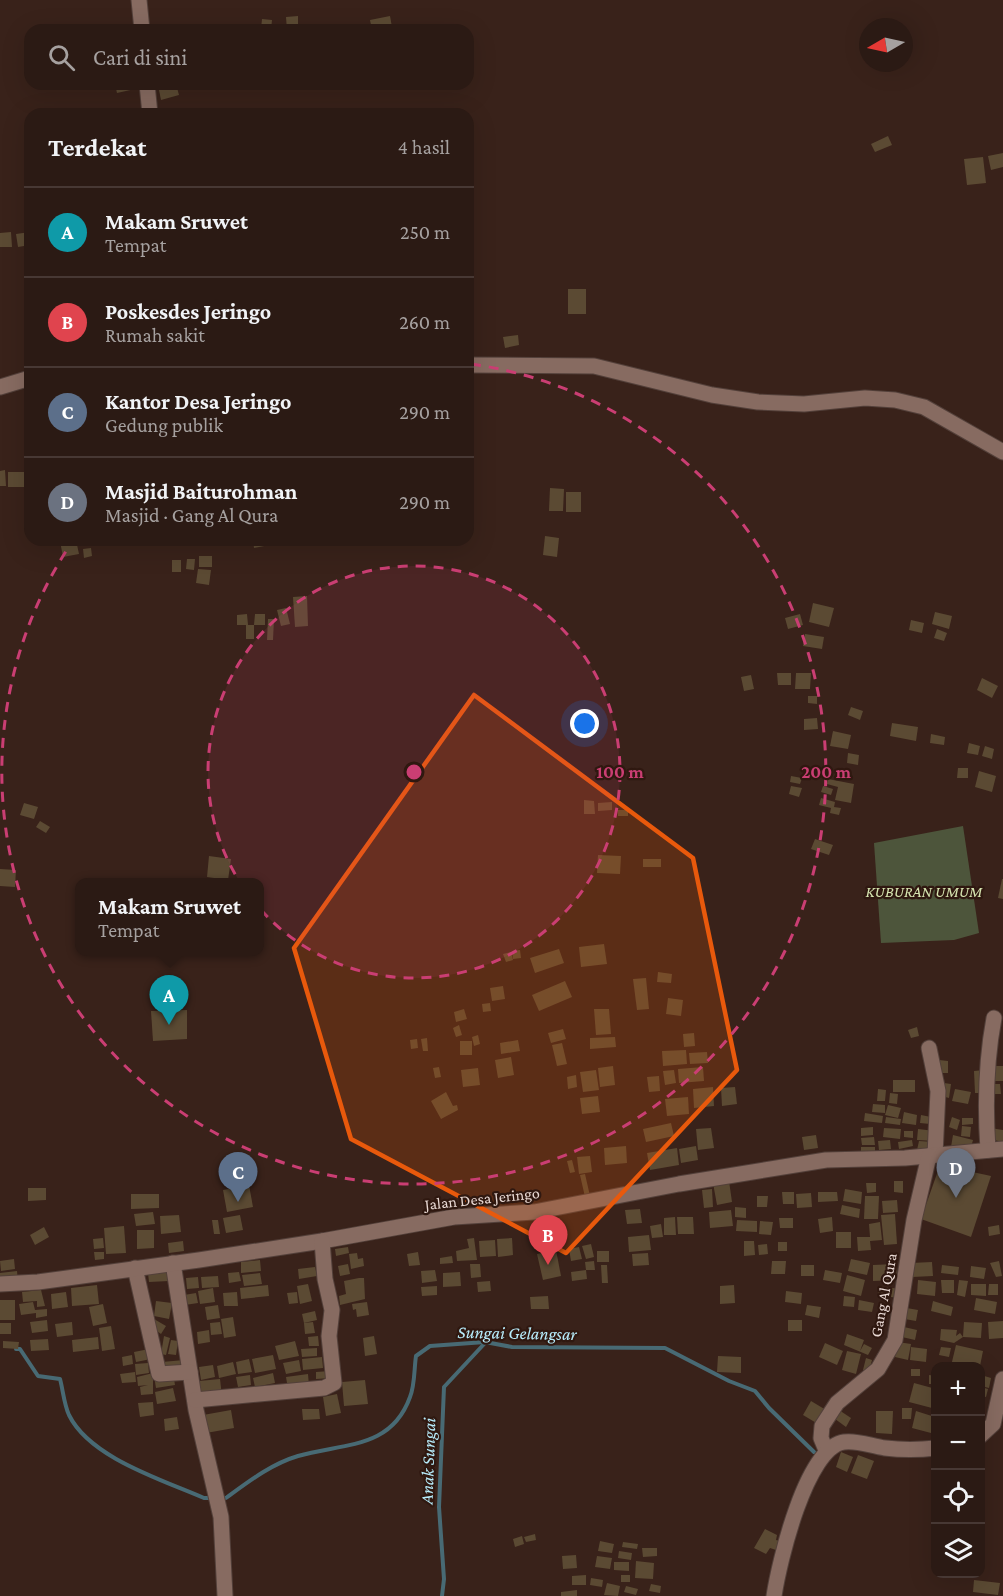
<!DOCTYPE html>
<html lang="id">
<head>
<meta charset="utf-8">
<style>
  :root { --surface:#2b1a14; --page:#372722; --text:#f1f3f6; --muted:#a6a1a0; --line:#473834; --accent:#ea580c }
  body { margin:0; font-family:"Crimson Pro",serif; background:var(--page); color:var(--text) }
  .controls { position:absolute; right:18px; bottom:18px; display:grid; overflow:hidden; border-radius:12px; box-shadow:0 6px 24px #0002 }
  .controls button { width:54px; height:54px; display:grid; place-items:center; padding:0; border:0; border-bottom:2px solid var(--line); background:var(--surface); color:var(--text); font:30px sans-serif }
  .compass { position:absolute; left:859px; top:18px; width:54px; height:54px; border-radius:50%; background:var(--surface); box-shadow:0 6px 24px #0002; rotate:261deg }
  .you { position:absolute; left:585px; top:724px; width:21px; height:21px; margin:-15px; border:4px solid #fff; border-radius:50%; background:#1a73e8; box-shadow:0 0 0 9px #1a73e833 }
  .badge { display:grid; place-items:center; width:39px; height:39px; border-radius:50%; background:var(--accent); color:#fff; font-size:20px; font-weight:700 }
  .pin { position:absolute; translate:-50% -50px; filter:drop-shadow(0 2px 3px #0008) }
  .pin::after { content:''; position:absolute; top:32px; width:21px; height:18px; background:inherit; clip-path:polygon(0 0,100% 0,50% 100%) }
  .popup { position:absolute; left:75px; top:878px; width:189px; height:78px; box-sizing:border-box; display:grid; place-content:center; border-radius:12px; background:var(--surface); filter:drop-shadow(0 2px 4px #0005); font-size:20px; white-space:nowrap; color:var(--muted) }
  .popup b { font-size:22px; color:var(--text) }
  .popup::after { content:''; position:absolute; left:50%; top:100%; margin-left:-12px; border:12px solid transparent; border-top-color:var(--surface) }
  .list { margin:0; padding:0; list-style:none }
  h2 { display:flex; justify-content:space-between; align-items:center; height:78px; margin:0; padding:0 24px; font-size:26px }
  h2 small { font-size:20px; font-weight:400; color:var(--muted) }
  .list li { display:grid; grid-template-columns:39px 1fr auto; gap:18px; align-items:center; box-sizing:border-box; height:90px; padding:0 24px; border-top:2px solid var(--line) }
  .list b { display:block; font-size:22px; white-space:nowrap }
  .list p { margin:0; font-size:20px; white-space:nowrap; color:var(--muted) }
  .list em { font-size:20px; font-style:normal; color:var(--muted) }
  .icon { flex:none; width:33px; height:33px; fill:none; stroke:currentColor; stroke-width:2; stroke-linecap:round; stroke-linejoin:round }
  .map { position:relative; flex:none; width:1003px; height:1596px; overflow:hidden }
  .search { position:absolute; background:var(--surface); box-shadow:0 6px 24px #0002; left:24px; top:24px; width:450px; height:66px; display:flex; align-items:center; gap:15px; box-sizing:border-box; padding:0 21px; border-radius:18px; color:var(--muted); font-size:22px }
  .panel { position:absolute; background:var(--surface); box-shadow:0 6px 24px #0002; left:24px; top:108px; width:450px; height:438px; border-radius:18px }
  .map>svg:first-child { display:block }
  .green { fill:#4d553b }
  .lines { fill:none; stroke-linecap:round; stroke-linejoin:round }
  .stream { stroke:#486a74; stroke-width:4 }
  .building { fill:#5b4a33 }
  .minor-casing { stroke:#53403a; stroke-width:17 }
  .minor { stroke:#876b61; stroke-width:15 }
  .marked { fill:#e8590c; fill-opacity:0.2; stroke:#e8590c; stroke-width:4.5; stroke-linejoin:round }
  .ring { fill:none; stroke:#ca3e73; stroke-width:3; stroke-dasharray:10 8 }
  .labels { text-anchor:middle; stroke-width:4.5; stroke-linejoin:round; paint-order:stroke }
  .park-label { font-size:16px; font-style:italic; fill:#d7e6b1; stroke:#2f1810 }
  .street-label { font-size:16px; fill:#e8d8d3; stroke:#2f1810 }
  .water-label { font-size:18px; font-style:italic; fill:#b7ecfb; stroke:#2f1810 }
  .centre { fill:#ca3e73; stroke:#2f1810; stroke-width:3 }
  .ring-label { font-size:18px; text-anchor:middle; font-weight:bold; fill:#ca3e73; stroke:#2f1810; stroke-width:4.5; stroke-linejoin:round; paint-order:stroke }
</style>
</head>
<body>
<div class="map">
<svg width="1003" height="1596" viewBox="0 0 1003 1596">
  <rect width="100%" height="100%" fill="#39221a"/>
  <polygon class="green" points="963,826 979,933 954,940 881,943 874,843"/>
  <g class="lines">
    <g class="stream">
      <path d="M16 1349H20L38 1376 60 1379C63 1390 64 1404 69 1415 90 1458 163 1480 204 1498H212"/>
      <path d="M221 1498H226C248 1482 271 1464 298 1456 342 1443 391 1450 410 1397 415 1385 414 1369 416 1356L430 1346 485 1342 512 1347 665 1348 729 1381 755 1391 769 1408 814 1452"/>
      <polyline points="442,1596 444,1579 439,1507 444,1387 485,1343"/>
    </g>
  </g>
  <g class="building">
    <polygon points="298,16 298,30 287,30 286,17"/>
    <polygon points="390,16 392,27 372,30 370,20"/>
    <polygon points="262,19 272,20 271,30 261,29"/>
    <polygon points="115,84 134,84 135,89 117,93"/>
    <polygon points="162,84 176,84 179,95 161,100 158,85"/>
    <polygon points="191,84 202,84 203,88 192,90"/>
    <polygon points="888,136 892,145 875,152 871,144"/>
    <polygon points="1003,153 1003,167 991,170 988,156"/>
    <polygon points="983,157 986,183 967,185 964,159"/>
    <polygon points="11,232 12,247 0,247 0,233"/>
    <polygon points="30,232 30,245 18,247 16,234"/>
    <rect x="568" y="289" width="18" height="25"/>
    <polygon points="518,335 519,345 505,348 503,337"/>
    <polygon points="5,470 6,486 0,486 0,471"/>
    <polygon points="8,472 25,472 24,487 8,487"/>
    <polygon points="550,488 564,489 563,511 549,511"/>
    <rect x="566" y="492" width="15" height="20"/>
    <polygon points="545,536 559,538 557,557 543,555"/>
    <polygon points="76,540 79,554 63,557 60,541"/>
    <polygon points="253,540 279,540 280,543 254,548"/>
    <polygon points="91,548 92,556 84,558 83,549"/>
    <rect x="199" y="556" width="13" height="11"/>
    <polygon points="187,559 195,559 194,570 186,569"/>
    <rect x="172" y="560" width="9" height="12"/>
    <polygon points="198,569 211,570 209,585 196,583"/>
    <polygon points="307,596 308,626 295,627 293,597"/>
    <polygon points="813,603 834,608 829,627 809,622"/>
    <polygon points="286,608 290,624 281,626 277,610"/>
    <polygon points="935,612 952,616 949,629 932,624"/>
    <polygon points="247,614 248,625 237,625 237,615"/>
    <polygon points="255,614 265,614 265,625 254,625"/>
    <polygon points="800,614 803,625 788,629 785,618"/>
    <polygon points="268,619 274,619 273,640 267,640"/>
    <polygon points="911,620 924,623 922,633 909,630"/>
    <rect x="246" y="625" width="8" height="14"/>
    <polygon points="937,629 947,633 944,641 934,638"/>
    <polygon points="805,634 824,637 822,649 803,646"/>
    <polygon points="777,673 791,673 791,685 778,685"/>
    <polygon points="796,673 811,673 810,689 795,689"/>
    <polygon points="751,675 754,689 744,691 741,677"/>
    <polygon points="982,678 998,686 992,698 977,690"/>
    <polygon points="808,696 817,696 817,704 808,703"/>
    <polygon points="851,707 863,711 860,720 848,715"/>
    <polygon points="817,718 818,729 804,730 804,719"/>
    <polygon points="892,723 918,727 916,741 890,736"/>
    <polygon points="833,731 851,735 848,749 830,746"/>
    <polygon points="931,734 945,737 944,745 930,743"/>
    <polygon points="969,743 980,746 978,755 967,753"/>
    <polygon points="985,746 994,749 992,759 982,756"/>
    <polygon points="848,753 859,755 858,765 847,763"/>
    <polygon points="958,768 968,768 968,778 957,778"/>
    <polygon points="979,771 996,776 992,792 975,787"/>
    <polygon points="791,776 802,778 800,784 790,782"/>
    <polygon points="828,779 854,784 851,803 835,800 838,787 827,784"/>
    <polygon points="791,786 802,788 799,797 789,794"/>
    <polygon points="823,786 833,789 831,795 821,792"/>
    <polygon points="821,798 835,802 834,807 841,808 839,815 830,813 831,808 819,805"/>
    <polygon points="584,800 594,801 595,814 584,814"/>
    <polygon points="612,802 612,810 598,811 598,803"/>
    <polygon points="24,803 38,807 34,819 20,815"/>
    <rect x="618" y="810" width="10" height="6"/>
    <polygon points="40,821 50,827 46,833 36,827"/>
    <polygon points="815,839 833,845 829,855 811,849"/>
    <polygon points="598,855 621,856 620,874 597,873"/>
    <polygon points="209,856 231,859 228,880 207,877"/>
    <rect x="643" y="859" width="18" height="8"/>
    <polygon points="0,869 16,870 15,887 0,886"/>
    <polygon points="1002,879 1003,879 1003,899 998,898"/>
    <polygon points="604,944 607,964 581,967 579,947"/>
    <polygon points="559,949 564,963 535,973 530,958"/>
    <polygon points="520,950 521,958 513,959 512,951"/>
    <polygon points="511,952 513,960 506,962 503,954"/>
    <polygon points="658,972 672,974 671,983 657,982"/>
    <polygon points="646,978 649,1009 637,1010 633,979"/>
    <polygon points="565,981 572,997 539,1011 532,995"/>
    <polygon points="503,986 505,999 492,1001 490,988"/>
    <polygon points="668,998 683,1000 681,1016 666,1014"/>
    <polygon points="490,1003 491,1011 483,1012 482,1004"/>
    <polygon points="464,1009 467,1019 456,1022 454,1012"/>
    <polygon points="594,1009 609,1009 611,1034 596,1035"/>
    <polygon points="187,1010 187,1039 153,1041 151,1011"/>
    <polygon points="459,1025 462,1035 456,1037 453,1028"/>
    <polygon points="917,1027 919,1036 911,1038 908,1030"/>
    <polygon points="563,1029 566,1039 551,1043 548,1033"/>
    <polygon points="694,1033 695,1046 684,1047 683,1034"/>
    <polygon points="478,1035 480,1044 474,1046 472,1037"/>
    <polygon points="615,1037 616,1047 590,1049 590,1038"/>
    <polygon points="427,1038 428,1051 423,1051 421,1039"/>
    <polygon points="417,1039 418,1048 411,1049 410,1040"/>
    <polygon points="518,1040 520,1051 501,1054 500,1043"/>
    <rect x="460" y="1041" width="12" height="14"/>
    <polygon points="562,1043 567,1064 557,1066 552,1045"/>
    <polygon points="686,1050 687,1064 663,1066 662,1051"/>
    <polygon points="707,1052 708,1063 690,1064 689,1053"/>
    <polygon points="511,1057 514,1075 498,1078 495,1060"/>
    <polygon points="939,1060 948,1061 948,1073 938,1073"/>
    <polygon points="613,1066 615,1085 600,1087 598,1068"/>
    <polygon points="992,1066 1003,1066 1003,1081 993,1081"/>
    <polygon points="439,1067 441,1077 435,1078 433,1068"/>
    <polygon points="703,1067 704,1081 679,1083 678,1069"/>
    <polygon points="478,1068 480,1085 463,1087 461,1070"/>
    <polygon points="596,1070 599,1090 583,1092 580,1072"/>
    <polygon points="674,1070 676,1083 665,1085 663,1071"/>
    <polygon points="984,1070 986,1093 975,1093 974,1071"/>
    <polygon points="576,1075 577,1087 568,1089 567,1077"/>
    <polygon points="659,1076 660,1091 649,1092 647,1077"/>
    <rect x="893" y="1080" width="22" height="12"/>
    <polygon points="944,1083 951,1084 949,1098 942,1096"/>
    <polygon points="993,1084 1000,1084 1001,1094 993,1094"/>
    <polygon points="713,1087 714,1106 694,1108 693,1089"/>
    <polygon points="735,1087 737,1104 722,1106 721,1088"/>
    <polygon points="878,1089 886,1090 885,1101 877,1101"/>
    <polygon points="955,1089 971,1092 968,1104 952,1101"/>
    <polygon points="446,1092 453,1106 457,1105 458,1110 441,1119 431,1101"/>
    <polygon points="890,1093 898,1094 897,1104 889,1103"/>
    <polygon points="598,1096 600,1112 582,1114 580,1098"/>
    <polygon points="688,1097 689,1114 667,1116 665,1099"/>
    <polygon points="873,1104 885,1105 885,1113 872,1112"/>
    <polygon points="888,1105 901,1108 898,1118 885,1115"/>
    <polygon points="904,1112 917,1115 916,1125 902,1123"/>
    <polygon points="865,1113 883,1116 882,1123 864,1121"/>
    <polygon points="921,1115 931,1117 930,1124 920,1123"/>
    <polygon points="886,1117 901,1119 900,1125 885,1123"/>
    <polygon points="952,1117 960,1120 957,1130 949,1127"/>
    <polygon points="962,1118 973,1118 973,1124 962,1125"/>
    <polygon points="671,1123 674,1136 646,1142 643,1129"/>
    <polygon points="962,1126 971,1127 970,1137 961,1136"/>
    <polygon points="873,1127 873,1135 861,1136 861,1128"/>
    <polygon points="711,1128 714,1148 698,1150 696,1129"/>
    <polygon points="884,1128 901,1129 900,1139 883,1137"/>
    <polygon points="990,1128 1003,1130 1003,1142 989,1139"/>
    <polygon points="918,1129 935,1131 935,1141 917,1140"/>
    <polygon points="904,1131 913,1131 913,1138 904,1137"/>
    <polygon points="816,1135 818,1148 804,1150 802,1137"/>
    <polygon points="953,1135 973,1140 970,1151 951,1147"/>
    <polygon points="874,1137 875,1145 862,1145 861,1138"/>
    <polygon points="890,1140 891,1149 879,1150 878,1141"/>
    <polygon points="912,1140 913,1146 899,1149 898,1142"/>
    <polygon points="919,1141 934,1142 932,1152 917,1150"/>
    <polygon points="626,1146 627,1163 605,1165 604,1148"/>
    <polygon points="696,1146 698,1160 681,1163 679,1149"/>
    <rect x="861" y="1147" width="14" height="8"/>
    <polygon points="677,1148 679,1165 650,1170 647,1153"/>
    <polygon points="590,1156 592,1172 579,1174 577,1157"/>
    <polygon points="572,1160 575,1172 570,1173 567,1161"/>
    <polygon points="940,1165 991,1176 971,1237 921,1219"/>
    <polygon points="585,1174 590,1196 585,1197 580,1175"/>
    <polygon points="729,1181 732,1202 717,1205 713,1183"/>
    <polygon points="894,1181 903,1181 903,1193 894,1192"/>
    <polygon points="866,1183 876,1183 876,1192 867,1193"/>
    <polygon points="249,1185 253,1207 227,1212 223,1190"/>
    <polygon points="28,1188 46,1188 46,1200 28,1201"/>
    <polygon points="712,1189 713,1207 704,1208 702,1190"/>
    <polygon points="845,1189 862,1192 861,1204 843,1201"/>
    <polygon points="782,1192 794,1192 794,1204 783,1204"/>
    <polygon points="818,1192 837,1192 838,1201 818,1202"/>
    <polygon points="811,1193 812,1207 797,1208 796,1194"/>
    <polygon points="131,1194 159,1194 159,1208 131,1209"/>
    <polygon points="757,1196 768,1196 767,1207 757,1207"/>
    <polygon points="865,1196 879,1196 878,1219 864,1219"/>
    <polygon points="897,1200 898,1212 883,1213 882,1201"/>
    <polygon points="842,1205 860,1209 859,1218 840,1214"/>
    <polygon points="735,1207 746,1208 746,1218 735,1217"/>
    <polygon points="640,1209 642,1223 627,1224 625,1210"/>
    <polygon points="731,1210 733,1226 710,1228 709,1212"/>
    <polygon points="153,1212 155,1224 136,1226 134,1214"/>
    <polygon points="895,1214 897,1244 884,1245 881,1215"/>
    <polygon points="179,1215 181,1232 161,1234 160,1216"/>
    <polygon points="240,1215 243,1230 226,1233 223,1218"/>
    <polygon points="675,1217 676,1235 664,1235 664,1218"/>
    <polygon points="677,1217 693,1217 694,1234 678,1234"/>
    <polygon points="832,1217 833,1231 820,1233 818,1219"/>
    <polygon points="779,1218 793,1218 793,1228 780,1228"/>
    <polygon points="212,1220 218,1220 220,1234 214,1234"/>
    <polygon points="737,1220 757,1221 757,1232 736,1231"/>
    <polygon points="760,1221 773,1222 771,1235 759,1234"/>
    <polygon points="880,1222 882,1240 870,1241 871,1250 858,1251 857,1237 870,1237 869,1224"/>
    <polygon points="661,1224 663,1237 652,1238 650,1226"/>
    <polygon points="999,1225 1000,1234 989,1236 988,1227"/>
    <polygon points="124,1226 126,1253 106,1254 104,1228"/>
    <polygon points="44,1227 49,1237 35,1245 30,1235"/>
    <polygon points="137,1230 154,1230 154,1248 137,1249"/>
    <rect x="836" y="1232" width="15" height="16"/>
    <polygon points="649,1235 651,1250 629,1252 628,1237"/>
    <polygon points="103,1238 104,1248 94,1249 93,1239"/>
    <polygon points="474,1238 477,1260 457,1261 456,1251 469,1248 467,1239"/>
    <polygon points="512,1238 513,1255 498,1257 497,1239"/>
    <polygon points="495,1240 496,1256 480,1257 479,1241"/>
    <polygon points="183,1241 184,1251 169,1253 168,1243"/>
    <polygon points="744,1241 754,1241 755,1255 744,1256"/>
    <rect x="778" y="1242" width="9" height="9"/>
    <polygon points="591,1244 594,1257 586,1259 582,1246"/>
    <polygon points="767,1244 768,1254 759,1255 758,1245"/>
    <polygon points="348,1247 349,1253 336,1256 335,1249"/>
    <polygon points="579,1247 582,1259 571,1261 569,1249"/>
    <polygon points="556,1250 561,1276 543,1280 537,1254"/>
    <rect x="597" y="1251" width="12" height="11"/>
    <polygon points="94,1252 104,1252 104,1259 95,1260"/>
    <polygon points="418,1252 420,1265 409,1266 407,1254"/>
    <polygon points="357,1253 358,1259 363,1258 364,1266 351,1269 349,1254"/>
    <polygon points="648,1253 649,1265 633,1266 632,1254"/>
    <polygon points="452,1256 453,1263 440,1264 440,1258"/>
    <polygon points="14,1259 15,1269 1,1271 0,1261"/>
    <polygon points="851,1259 870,1263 867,1275 848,1271"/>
    <polygon points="260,1260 261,1271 241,1273 241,1262"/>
    <polygon points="594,1261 595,1270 586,1270 587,1279 572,1281 571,1272 586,1270 585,1262"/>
    <polygon points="772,1261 786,1261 785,1274 771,1274"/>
    <polygon points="999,1261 1002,1276 996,1277 990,1263"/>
    <polygon points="932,1262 933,1276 912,1277 911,1263"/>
    <polygon points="348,1264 350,1274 340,1276 338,1266"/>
    <polygon points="470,1264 480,1264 481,1277 471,1278"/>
    <polygon points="896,1264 897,1280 873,1281 873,1265"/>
    <polygon points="601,1265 607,1265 608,1283 602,1283"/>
    <rect x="801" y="1265" width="13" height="11"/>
    <polygon points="942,1265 959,1267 958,1275 941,1273"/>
    <polygon points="971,1266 986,1268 984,1279 970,1277"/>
    <polygon points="315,1267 317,1276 299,1279 298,1269"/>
    <polygon points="435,1270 437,1281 422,1283 421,1271"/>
    <polygon points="825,1270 842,1273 840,1283 823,1280"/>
    <polygon points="17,1271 18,1281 0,1284 0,1273"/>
    <polygon points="168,1272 169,1281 149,1282 148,1273"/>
    <polygon points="239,1272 241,1281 229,1283 228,1273"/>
    <polygon points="460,1272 461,1286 443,1287 443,1273"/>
    <polygon points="260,1273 262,1284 244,1286 242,1275"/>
    <polygon points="847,1275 865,1280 861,1296 843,1291"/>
    <polygon points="218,1276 219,1287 202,1288 201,1277"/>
    <polygon points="198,1277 199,1288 187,1289 186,1278"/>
    <polygon points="359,1278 364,1278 365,1299 340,1305 339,1296 346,1294 344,1281"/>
    <polygon points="918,1280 936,1282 935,1296 917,1294"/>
    <polygon points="941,1280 954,1280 954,1293 942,1293"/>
    <polygon points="959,1280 968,1281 965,1297 957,1295"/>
    <polygon points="490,1281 491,1291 478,1292 477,1282"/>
    <polygon points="308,1284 312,1301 300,1304 297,1286"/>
    <polygon points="971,1284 986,1284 986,1296 971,1295"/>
    <polygon points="989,1284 998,1284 998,1295 988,1295"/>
    <polygon points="97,1285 99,1304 72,1306 71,1288"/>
    <polygon points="268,1285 269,1296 241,1299 240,1288"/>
    <polygon points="734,1285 735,1303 720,1304 720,1286"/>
    <polygon points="437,1286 437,1295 422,1296 421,1287"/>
    <polygon points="879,1286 900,1289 898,1298 878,1295"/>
    <polygon points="213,1288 215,1302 200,1304 198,1291"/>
    <polygon points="41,1290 45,1306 37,1307 37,1301 23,1302 22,1292"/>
    <polygon points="786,1291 802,1293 801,1304 785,1302"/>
    <polygon points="66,1292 68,1307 52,1309 51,1294"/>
    <polygon points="237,1292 238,1306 224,1306 223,1293"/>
    <polygon points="297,1292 298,1303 289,1304 287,1293"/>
    <polygon points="196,1293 198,1303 185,1305 184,1295"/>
    <polygon points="548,1296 549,1309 531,1309 530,1297"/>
    <polygon points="844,1296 855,1297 854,1307 843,1306"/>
    <polygon points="976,1298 997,1302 995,1314 974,1310"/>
    <rect x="0" y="1300" width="15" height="20"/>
    <polygon points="859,1300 874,1303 872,1312 858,1310"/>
    <polygon points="156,1301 172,1303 169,1319 154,1316"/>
    <polygon points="933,1301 953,1307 951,1316 931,1311"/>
    <polygon points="33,1302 35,1310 47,1309 47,1316 36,1318 36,1313 21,1315 19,1304"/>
    <polygon points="367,1302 369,1315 357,1317 356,1309 353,1310 352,1304"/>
    <polygon points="103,1304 107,1323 93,1326 89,1307"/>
    <polygon points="218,1305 220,1318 207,1320 205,1307"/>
    <polygon points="807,1305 821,1307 819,1318 805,1315"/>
    <polygon points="901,1307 918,1310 916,1321 899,1318"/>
    <polygon points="315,1311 317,1320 304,1323 302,1314"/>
    <polygon points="233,1317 236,1336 224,1338 221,1319"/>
    <polygon points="154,1319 166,1326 161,1334 150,1326"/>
    <polygon points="47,1320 48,1331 32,1333 30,1322"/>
    <rect x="788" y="1320" width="14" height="11"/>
    <polygon points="1003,1321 1003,1338 989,1339 988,1322"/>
    <polygon points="72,1322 73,1335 57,1337 55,1324"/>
    <polygon points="220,1322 222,1334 211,1335 210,1323"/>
    <polygon points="313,1322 315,1333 305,1334 304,1323"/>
    <polygon points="964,1322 982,1323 981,1338 963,1337"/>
    <rect x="0" y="1323" width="11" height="11"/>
    <polygon points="111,1326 115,1349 102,1351 99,1328"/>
    <polygon points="904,1327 917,1330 915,1340 902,1337"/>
    <polygon points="941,1329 957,1330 956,1336 960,1333 963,1337 954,1343 940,1340"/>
    <polygon points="209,1330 210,1342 198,1344 197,1332"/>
    <polygon points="847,1334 864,1340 860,1351 864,1344 872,1348 868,1355 844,1345"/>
    <polygon points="164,1336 170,1338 166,1355 161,1354"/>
    <polygon points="318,1336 319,1346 309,1346 308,1337"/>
    <polygon points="374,1336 377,1354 365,1356 363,1338"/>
    <polygon points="98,1337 99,1349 73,1352 72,1340"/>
    <polygon points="48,1339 49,1350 31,1351 30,1340"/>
    <polygon points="171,1340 178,1341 176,1355 168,1354"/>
    <polygon points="3,1341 19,1342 18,1349 3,1348"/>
    <polygon points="295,1341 299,1356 279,1360 275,1346"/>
    <polygon points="898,1342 911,1344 908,1360 895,1357"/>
    <polygon points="825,1343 843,1351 837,1365 819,1357"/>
    <polygon points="956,1345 983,1351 980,1366 951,1366"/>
    <polygon points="911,1347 927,1349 926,1362 910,1360"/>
    <polygon points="941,1347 951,1348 949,1357 939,1355"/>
    <polygon points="317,1348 317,1356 302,1357 301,1349"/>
    <polygon points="149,1349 151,1359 136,1362 134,1352"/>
    <polygon points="847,1351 861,1354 856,1374 842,1370"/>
    <polygon points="132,1355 133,1364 123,1366 122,1357"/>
    <polygon points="273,1355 276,1369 255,1373 252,1359"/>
    <polygon points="718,1356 741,1357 741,1373 717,1372"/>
    <polygon points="322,1357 323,1368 303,1370 302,1359"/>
    <polygon points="866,1358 872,1360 869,1371 863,1370"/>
    <polygon points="249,1359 252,1372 238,1374 236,1362"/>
    <polygon points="184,1360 185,1371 162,1372 162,1362"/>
    <polygon points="299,1360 301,1371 286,1374 283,1363"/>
    <polygon points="233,1362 236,1374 219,1378 217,1366"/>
    <polygon points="148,1363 149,1373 136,1375 135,1364"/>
    <polygon points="213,1365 215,1377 201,1380 199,1367"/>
    <rect x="911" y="1369" width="9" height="7"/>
    <polygon points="330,1371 331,1378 316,1379 316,1372"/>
    <polygon points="135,1372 136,1382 122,1383 120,1374"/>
    <polygon points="153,1373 153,1394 141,1395 140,1387 148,1385 138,1386 137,1377"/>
    <polygon points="173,1373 175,1385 156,1388 154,1376"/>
    <polygon points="273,1373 275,1383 255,1387 253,1378"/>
    <polygon points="308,1374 309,1386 288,1389 286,1377"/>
    <polygon points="250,1375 251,1385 238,1387 236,1377"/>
    <polygon points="929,1375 936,1376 936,1384 929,1384"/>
    <polygon points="981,1375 991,1378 989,1388 981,1386"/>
    <polygon points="220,1379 222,1396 200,1398 199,1381"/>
    <polygon points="365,1380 368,1404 344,1406 342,1382"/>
    <polygon points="914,1383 936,1389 932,1408 909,1402"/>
    <polygon points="981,1387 988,1389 986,1397 981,1396"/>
    <polygon points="173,1388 176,1401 157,1404 155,1392"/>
    <polygon points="337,1394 341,1413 326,1416 323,1397"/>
    <polygon points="811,1401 826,1410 818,1424 803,1415"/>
    <polygon points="153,1402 154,1415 140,1417 138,1403"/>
    <polygon points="836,1408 851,1418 846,1427 831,1416"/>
    <polygon points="902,1408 912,1408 911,1419 902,1419"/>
    <polygon points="302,1409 319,1409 320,1419 303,1420"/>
    <polygon points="231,1410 234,1428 206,1433 203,1415"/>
    <polygon points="876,1411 893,1411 892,1434 876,1433"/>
    <polygon points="916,1411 935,1417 931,1433 912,1428"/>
    <polygon points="177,1417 179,1429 165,1431 164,1419"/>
    <polygon points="841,1452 853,1457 847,1472 836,1467"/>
    <polygon points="858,1455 874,1461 867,1479 851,1473"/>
    <polygon points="765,1529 777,1535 776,1540 780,1541 776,1550 770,1548 766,1554 754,1548"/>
    <polygon points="535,1534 536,1540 526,1542 524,1537"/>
    <polygon points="522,1536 524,1544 515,1547 513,1539"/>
    <polygon points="600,1541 614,1544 612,1553 598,1551"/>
    <polygon points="623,1542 638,1544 637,1549 622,1547"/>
    <polygon points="642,1548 657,1548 657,1556 643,1557"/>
    <polygon points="619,1551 632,1553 631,1560 618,1558"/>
    <polygon points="576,1555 577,1568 563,1569 562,1556"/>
    <polygon points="597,1556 612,1558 610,1569 595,1567"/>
    <polygon points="636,1561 654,1563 653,1579 635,1578"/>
    <polygon points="614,1562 629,1562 629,1571 614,1570"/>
    <polygon points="586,1575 586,1585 572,1585 572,1576"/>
    <rect x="621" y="1575" width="9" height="7"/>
    <polygon points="591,1578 603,1580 602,1587 590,1585"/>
    <polygon points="974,1580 1000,1583 998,1595 973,1592"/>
    <polygon points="607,1583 620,1586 618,1596 604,1595"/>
    <polygon points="651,1584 661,1586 660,1593 649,1591"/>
    <polygon points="626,1586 638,1589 636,1595 624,1592"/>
    <polygon points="577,1590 577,1596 561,1596 561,1592"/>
  </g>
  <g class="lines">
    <defs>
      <g id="minor">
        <polyline points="139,0 142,30"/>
        <polyline points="147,84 150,114"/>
        <polyline points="468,365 594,366 712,395 758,402 804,404 865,398 895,400 924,407 1003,452"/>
        <polyline points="0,387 30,378"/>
        <polyline points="929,1048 938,1091 935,1155"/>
        <path d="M988 1150C985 1107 986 1061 994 1018"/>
        <polyline points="173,1263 196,1410 221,1517 225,1596"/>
        <polyline points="135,1268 159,1374 190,1372"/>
        <polyline points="0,1284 38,1282 199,1260 322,1241 454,1217 534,1212 679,1184 826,1160 905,1158 1003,1149"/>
        <polyline points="195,1400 324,1388 334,1383 329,1336 332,1310 325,1279 322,1241"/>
        <polyline points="980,1436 993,1424 1003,1379"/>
        <polyline points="826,1450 821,1438 822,1426 837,1403 878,1369 895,1340 914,1220 929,1156"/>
        <path d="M774 1596C779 1563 806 1447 844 1442 857 1440 871 1446 885 1448 901 1450 919 1450 936 1448"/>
      </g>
    </defs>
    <use href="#minor" class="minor-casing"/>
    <use href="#minor" class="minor"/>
  </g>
  <path class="marked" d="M474 695 693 858 737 1070 566 1253 351 1139 294 948Z"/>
  <circle cx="414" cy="772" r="206" fill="#ca3e73" fill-opacity=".12"/>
  <g class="ring">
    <circle cx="414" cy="772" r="206"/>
    <path d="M471 364A412 412 0 1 1 72 542"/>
  </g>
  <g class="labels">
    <g class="park-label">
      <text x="924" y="897">KUBURAN UMUM</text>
    </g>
    <g class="street-label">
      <text transform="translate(482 1198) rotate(-6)" y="6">Jalan Desa Jeringo</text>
      <text transform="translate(883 1295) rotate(-79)" y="6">Gang Al Qura</text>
    </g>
    <g class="water-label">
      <text transform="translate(517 1333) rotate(1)" y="6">Sungai Gelangsar</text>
      <text transform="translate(428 1461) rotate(-88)" y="6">Anak Sungai</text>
    </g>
  </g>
  <circle cx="414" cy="772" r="9" class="centre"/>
  <g class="ring-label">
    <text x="620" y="778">100 m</text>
    <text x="826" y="778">200 m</text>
  </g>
</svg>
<div class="controls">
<button>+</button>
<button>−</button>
<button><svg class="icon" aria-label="locate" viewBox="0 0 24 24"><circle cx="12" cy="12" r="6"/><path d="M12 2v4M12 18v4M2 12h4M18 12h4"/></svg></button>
<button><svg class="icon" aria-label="layers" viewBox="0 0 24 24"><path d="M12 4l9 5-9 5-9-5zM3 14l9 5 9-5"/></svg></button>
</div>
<svg class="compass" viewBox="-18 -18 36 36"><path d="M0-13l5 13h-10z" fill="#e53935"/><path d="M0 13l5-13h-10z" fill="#a6a1a0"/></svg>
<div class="you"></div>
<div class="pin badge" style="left:169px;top:1025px;background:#0f9aa8">A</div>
<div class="popup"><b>Makam Sruwet</b>Tempat</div>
<div class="pin badge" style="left:548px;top:1265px;background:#e0444e">B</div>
<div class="pin badge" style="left:238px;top:1202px;background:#5c6f8a">C</div>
<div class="pin badge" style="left:956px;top:1198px;background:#6b7280">D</div>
<div class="search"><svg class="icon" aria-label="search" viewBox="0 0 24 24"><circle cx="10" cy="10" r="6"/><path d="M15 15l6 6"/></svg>Cari di sini</div>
<section class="panel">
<h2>Terdekat<small>4 hasil</small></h2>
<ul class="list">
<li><span class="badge" style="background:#0f9aa8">A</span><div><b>Makam Sruwet</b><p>Tempat</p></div><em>250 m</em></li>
<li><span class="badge" style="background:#e0444e">B</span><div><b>Poskesdes Jeringo</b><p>Rumah sakit</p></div><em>260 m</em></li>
<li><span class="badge" style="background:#5c6f8a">C</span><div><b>Kantor Desa Jeringo</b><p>Gedung publik</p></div><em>290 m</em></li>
<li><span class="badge" style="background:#6b7280">D</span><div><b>Masjid Baiturohman</b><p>Masjid · Gang Al Qura</p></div><em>290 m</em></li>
</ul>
</section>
</div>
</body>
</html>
